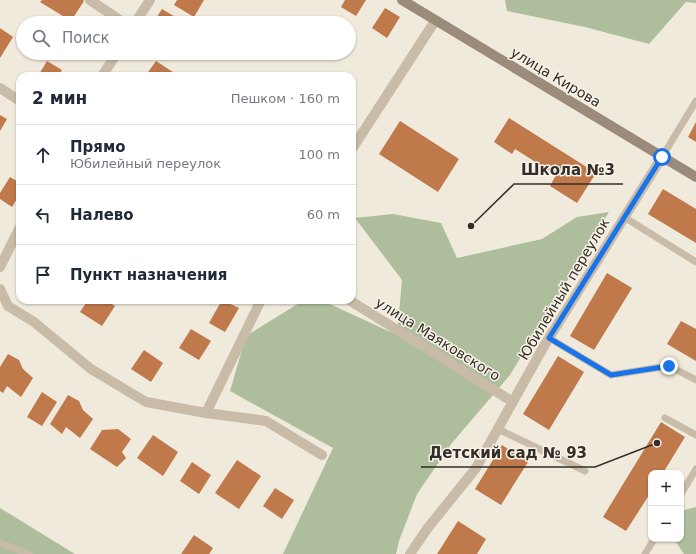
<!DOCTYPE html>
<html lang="ru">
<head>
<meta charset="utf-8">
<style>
  :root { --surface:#fff; --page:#f2f2f3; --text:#1f2937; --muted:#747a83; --line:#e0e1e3 }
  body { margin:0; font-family:"DejaVu Sans",sans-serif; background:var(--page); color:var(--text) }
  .controls { position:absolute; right:12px; bottom:12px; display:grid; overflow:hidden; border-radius:8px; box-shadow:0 1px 3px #0004 }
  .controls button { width:36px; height:36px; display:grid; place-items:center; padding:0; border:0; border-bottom:1px solid var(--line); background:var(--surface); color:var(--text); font:20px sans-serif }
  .stop { position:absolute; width:12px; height:12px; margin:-9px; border:3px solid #1a73e8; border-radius:50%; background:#fff }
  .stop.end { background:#1a73e8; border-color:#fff; box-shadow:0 1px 4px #0008 }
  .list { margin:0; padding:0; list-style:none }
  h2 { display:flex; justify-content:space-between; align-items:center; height:52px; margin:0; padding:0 16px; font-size:17px }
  h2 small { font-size:13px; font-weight:400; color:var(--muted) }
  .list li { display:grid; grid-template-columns:26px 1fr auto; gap:12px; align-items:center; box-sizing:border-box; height:60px; padding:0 16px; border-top:1px solid var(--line) }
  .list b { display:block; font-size:15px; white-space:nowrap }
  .list p { margin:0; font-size:13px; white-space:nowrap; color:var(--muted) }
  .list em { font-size:13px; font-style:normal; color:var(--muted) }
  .icon { flex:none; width:22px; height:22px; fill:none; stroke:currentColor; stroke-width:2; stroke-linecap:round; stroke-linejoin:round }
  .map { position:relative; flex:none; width:696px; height:554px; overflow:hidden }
  .search { position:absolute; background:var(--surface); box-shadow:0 1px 3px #0004; left:16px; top:16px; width:340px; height:44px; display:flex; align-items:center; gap:10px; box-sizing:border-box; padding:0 14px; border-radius:22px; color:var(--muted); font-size:15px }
  .panel { position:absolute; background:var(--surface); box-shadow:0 1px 3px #0004; left:16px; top:72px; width:340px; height:232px; border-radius:12px }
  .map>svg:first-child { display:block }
  .green { fill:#aebe9c }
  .building { fill:#bf794b }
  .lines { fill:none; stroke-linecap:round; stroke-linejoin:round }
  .lane { stroke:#c8bca8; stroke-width:7 }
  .street { stroke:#c8bca8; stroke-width:10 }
  .secondary { stroke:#9b8b7a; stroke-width:10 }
  .route { stroke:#1a73e8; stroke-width:5 }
  .labels { text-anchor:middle; stroke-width:3; stroke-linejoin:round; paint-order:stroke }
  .street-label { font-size:14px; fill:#352e28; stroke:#f8f3e8 }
  .leader { fill:none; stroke:#352e28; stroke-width:1.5 }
  .callout-dot { fill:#352e28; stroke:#f8f3e8; stroke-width:1.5 }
  .callout-label { font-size:15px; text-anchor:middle; font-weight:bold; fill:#352e28; stroke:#f8f3e8; stroke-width:3; stroke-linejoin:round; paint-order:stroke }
</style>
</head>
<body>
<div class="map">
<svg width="696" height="554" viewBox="0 0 696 554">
  <rect width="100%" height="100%" fill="#f0eadc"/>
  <g class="green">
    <polygon points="505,0 696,0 696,3 686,2 649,44 585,27 507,11"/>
    <polygon points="609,212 510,375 452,443 417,494 399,541 396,554 283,554 333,448 230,391 246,336 304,300 321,300 397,335 402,280 355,218 393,214 441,223 457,258 542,239 577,217"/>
    <polygon points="696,507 696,554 684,554 674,539 681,539 681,511"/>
    <polygon points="0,508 75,554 0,554"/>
  </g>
  <g class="building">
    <polygon points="42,0 83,0 84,1 71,21 40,2"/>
    <polygon points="177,0 204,0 194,17 174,5"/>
    <polygon points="345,0 366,0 356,16 341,7"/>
    <polygon points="385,8 400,17 387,38 372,28"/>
    <polygon points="162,9 182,21 181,23 153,23"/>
    <polygon points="0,28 13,37 0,58"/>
    <polygon points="47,61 62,70 58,76 38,76"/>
    <polygon points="156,61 176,74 175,76 146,75"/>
    <polygon points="0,115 7,119 0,131"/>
    <polygon points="509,118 596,173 577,203 550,186 556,175 515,149 512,154 494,142"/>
    <polygon points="400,121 459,159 438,192 379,154"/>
    <polygon points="696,122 696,142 688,137"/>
    <polygon points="10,177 20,183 20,194 12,207 0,199 0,193"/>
    <polygon points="663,189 696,209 696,243 648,214"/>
    <polygon points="607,273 632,288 594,350 570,336"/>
    <polygon points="88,300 106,300 115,306 102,326 80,312"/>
    <polygon points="222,300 239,308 225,332 209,323"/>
    <polygon points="681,321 696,329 696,361 667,344"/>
    <polygon points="191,329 211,341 199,360 179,348"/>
    <polygon points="144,350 163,363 151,382 131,369"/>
    <polygon points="8,354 19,360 23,369 33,378 21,397 7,386 3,393 0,391 0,367"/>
    <polygon points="558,356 584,372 549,430 523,414"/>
    <polygon points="42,392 57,402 42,426 27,417"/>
    <polygon points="68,395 79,401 83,410 93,419 80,438 66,427 62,434 50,424"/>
    <polygon points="661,422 685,437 663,473 651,473 651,492 626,531 603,517"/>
    <polygon points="118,429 131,439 122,452 126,458 117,467 90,449 102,430"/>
    <polygon points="153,435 178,452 163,476 137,458"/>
    <polygon points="502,445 528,462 501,505 475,489"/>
    <polygon points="237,460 261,476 239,509 215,493"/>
    <polygon points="192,462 211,475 199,494 180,481"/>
    <polygon points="275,488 294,500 282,519 263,506"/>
    <polygon points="458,521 486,539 477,554 437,554"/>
    <polygon points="194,535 213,548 209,554 181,554"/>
  </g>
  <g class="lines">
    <g class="lane">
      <polyline points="662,157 696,101"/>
      <polyline points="624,217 696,262"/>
      <polyline points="549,338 611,375 669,366 696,380"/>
      <polyline points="665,418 696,435"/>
      <polyline points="498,429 585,471"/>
      <polyline points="681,494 696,469"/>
      <polyline points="0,543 29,554"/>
      <polyline points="645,554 654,539"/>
    </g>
    <g class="street">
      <polyline points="90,0 124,23"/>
      <polyline points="135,23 150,0"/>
      <polyline points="102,76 117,53"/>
      <polyline points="0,88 20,101"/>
      <polyline points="352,149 435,21"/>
      <polyline points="0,267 20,227"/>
      <polyline points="0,289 8,306 34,322 91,369 146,402 206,413 261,300"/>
      <polyline points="349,300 513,402"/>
      <polyline points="206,413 266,421 322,455"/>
      <polyline points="410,554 427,529 476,468 544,346 662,157"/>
    </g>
    <polyline class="secondary" points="402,0 696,177"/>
  </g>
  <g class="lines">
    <polyline class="route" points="662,157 549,338 611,375 669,366"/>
  </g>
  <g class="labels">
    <g class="street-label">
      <text transform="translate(556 77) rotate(31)" y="5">улица Кирова</text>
      <text transform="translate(564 289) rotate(-59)" y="5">Юбилейный переулок</text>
      <text transform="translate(438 339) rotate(32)" y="5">улица Маяковского</text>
    </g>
  </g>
  <path class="leader" d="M471 226L514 184H623M657 443L595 467H421"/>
  <g class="callout-dot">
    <circle cx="471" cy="226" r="4"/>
    <circle cx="657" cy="443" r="4"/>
  </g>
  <g class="callout-label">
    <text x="568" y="175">Школа №3</text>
    <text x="508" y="458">Детский сад № 93</text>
  </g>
</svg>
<div class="controls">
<button>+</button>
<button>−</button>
</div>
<div class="stop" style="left:662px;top:157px"></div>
<div class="stop end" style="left:669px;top:366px"></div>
<div class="search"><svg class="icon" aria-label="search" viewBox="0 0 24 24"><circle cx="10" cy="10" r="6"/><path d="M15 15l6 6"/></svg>Поиск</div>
<section class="panel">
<h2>2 мин<small>Пешком · 160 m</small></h2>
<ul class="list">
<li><svg class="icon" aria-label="ahead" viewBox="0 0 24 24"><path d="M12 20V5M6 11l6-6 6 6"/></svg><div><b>Прямо</b><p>Юбилейный переулок</p></div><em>100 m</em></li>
<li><svg class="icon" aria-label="left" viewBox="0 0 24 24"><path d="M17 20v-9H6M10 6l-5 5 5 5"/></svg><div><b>Налево</b></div><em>60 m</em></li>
<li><svg class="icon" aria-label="arrive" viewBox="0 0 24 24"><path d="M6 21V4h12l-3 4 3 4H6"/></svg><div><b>Пункт назначения</b></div></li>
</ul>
</section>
</div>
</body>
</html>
